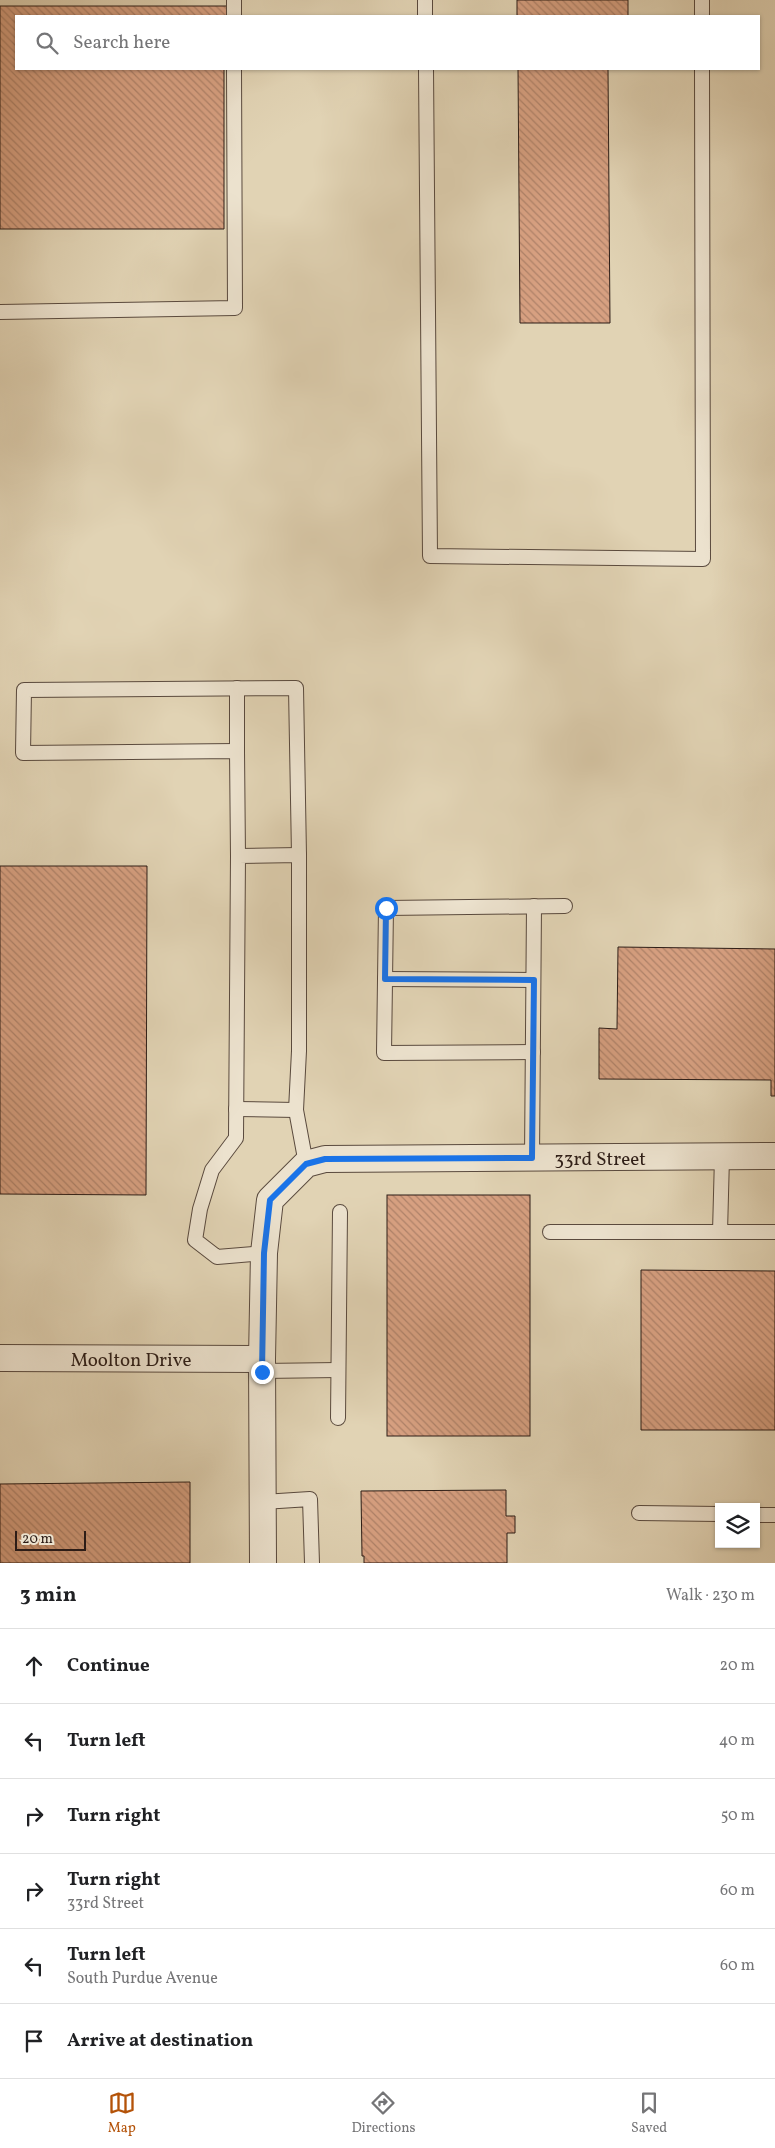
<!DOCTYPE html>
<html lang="en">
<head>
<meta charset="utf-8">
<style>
  :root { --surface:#fff; --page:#f6f6f6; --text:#202124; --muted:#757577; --line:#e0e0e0; --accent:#b45309 }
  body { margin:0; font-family:Vollkorn,serif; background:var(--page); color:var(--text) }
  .controls { position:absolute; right:15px; bottom:15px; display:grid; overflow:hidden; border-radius:0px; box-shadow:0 1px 4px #0004 }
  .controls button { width:45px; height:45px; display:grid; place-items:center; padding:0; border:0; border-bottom:1px solid var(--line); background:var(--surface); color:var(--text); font:25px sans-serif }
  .scale { position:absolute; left:15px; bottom:12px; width:71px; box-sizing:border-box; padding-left:5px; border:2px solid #2d1d17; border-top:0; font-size:14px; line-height:18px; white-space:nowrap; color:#2d1d17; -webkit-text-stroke:4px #ece2ce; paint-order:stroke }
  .stop { position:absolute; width:15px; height:15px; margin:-11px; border:4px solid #1a73e8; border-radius:50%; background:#fff }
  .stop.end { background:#1a73e8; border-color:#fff; box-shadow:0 1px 5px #0008 }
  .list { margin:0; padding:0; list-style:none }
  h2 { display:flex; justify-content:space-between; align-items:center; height:65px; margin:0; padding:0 20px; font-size:21px }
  h2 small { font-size:16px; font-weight:400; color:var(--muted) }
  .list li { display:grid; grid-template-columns:32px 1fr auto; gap:15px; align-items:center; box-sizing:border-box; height:75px; padding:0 20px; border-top:1px solid var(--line) }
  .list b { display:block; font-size:19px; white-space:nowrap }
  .list p { margin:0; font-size:16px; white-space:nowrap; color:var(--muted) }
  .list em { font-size:16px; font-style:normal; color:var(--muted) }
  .icon { flex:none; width:28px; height:28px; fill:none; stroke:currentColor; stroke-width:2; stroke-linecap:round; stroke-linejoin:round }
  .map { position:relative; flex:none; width:775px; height:1563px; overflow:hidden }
  .search { position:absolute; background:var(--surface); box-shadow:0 1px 4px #0004; left:15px; right:15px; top:15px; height:55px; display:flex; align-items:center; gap:12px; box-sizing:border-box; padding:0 18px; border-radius:0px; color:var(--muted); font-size:19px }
  .sheet { height:515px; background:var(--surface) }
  nav { display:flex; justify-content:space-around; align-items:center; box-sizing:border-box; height:70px; border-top:1px solid var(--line); background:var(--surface); font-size:14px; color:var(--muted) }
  nav a { display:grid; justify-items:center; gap:2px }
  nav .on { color:var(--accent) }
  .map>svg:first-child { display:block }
  .building { fill:url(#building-back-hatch); stroke:#2d1d17 }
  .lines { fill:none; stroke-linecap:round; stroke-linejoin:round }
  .service-casing { stroke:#5a4a3e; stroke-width:16 }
  .minor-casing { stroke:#5a4a3e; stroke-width:28 }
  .service { stroke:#ece2ce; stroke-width:14 }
  .minor { stroke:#ece2ce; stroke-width:26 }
  .route { stroke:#1a73e8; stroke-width:6 }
  .labels { text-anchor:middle; stroke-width:4; stroke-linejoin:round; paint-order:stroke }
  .street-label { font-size:19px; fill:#2d1d17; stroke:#ece2ce }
</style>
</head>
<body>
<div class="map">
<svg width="775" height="1563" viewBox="0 0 775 1563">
  <defs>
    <pattern id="building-back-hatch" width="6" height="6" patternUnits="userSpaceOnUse" patternTransform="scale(1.25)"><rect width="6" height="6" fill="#d7a081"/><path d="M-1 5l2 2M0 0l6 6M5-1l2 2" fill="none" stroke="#af8269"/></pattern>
  </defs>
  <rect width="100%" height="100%" fill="#e1d3b4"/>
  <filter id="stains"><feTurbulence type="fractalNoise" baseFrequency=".004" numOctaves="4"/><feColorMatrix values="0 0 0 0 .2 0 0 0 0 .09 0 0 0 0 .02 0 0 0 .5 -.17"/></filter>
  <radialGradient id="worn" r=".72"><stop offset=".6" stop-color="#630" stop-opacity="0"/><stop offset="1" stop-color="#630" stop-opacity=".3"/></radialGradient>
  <g class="building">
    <rect x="517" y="0" width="111" height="16"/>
    <polygon points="0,6 231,6 231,16 16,16 16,69 224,69 224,229 0,229"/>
    <polygon points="518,69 608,69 610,323 520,323"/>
    <polygon points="0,866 147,866 146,1195 0,1194"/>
    <polygon points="618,947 775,949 775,1096 771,1096 771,1080 599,1079 599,1028 617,1029"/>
    <rect x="387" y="1195" width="143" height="241"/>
    <polygon points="641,1270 775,1271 775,1430 641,1430"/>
    <polygon points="190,1482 190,1563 0,1563 0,1484"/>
    <polygon points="506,1490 506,1516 515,1516 515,1533 507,1533 507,1563 364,1563 364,1556 362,1556 361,1491"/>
  </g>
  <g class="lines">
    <defs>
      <g id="service">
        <polyline points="234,0 234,16"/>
        <polyline points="425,0 425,16"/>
        <polyline points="702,0 702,16"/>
        <polyline points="426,69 430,556 703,559 702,69"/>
        <polyline points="0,312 235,308 234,69"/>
        <polyline points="237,688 237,751"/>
        <polyline points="238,856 237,751 23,753 24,690 296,688 299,855"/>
        <polyline points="385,979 533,980"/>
        <polyline points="533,1052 384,1053 386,908 565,906"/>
        <polyline points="236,1109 296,1110"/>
        <polyline points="532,1158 534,906"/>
        <polyline points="550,1232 775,1232"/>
        <polyline points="720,1232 722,1157"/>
        <polyline points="264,1253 217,1257 195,1240 200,1209 212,1170 236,1138 238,856 299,855 299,1051 296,1110 306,1164"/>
        <polyline points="262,1371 338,1370"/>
        <polyline points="338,1418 340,1212"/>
        <polyline points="263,1502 310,1499 312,1563"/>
        <polyline points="639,1513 719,1514"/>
        <polyline points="756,1515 775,1515"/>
      </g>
      <g id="minor">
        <polyline points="0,1358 262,1359"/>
        <polyline points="263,1563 262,1359 264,1253 270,1200 306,1164 325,1159 775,1156"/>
      </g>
    </defs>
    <use href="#service" class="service-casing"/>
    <use href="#minor" class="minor-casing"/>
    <use href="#service" class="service"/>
    <use href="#minor" class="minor"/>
  </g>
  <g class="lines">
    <polyline class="route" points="262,1372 264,1253 270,1200 306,1164 325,1159 532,1158 534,980 385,979 386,908"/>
  </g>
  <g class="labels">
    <g class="street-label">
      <text x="600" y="1165">33rd Street</text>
      <text x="131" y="1366">Moolton Drive</text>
    </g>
  </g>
  <rect width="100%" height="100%" filter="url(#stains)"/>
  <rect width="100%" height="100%" fill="url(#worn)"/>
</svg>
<div class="controls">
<button><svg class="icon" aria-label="layers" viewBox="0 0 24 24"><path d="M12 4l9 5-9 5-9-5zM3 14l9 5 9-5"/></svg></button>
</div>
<div class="scale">20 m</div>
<div class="stop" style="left:386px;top:908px"></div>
<div class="stop end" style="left:262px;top:1372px"></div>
<div class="search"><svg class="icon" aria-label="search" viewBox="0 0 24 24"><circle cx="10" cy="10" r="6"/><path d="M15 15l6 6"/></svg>Search here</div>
</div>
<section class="sheet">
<h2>3 min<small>Walk · 230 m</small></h2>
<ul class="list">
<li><svg class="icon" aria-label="ahead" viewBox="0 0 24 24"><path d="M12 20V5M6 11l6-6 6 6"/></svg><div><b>Continue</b></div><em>20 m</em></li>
<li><svg class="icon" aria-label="left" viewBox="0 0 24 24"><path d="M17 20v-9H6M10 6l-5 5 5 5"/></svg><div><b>Turn left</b></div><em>40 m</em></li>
<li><svg class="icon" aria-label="right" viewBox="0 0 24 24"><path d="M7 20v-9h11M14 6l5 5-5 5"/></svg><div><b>Turn right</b></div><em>50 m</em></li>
<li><svg class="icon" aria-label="right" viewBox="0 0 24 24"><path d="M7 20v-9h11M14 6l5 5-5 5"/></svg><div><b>Turn right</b><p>33rd Street</p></div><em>60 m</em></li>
<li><svg class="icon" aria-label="left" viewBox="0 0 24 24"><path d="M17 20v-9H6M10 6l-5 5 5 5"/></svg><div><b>Turn left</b><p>South Purdue Avenue</p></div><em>60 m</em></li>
<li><svg class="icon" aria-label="arrive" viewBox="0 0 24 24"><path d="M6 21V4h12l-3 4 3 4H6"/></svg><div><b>Arrive at destination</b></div></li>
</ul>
</section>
<nav>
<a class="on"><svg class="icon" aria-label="map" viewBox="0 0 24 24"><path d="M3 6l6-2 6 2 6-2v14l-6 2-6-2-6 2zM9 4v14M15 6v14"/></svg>Map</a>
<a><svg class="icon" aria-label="directions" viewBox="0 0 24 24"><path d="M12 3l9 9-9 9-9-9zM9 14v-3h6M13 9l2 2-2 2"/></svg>Directions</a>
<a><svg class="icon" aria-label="saved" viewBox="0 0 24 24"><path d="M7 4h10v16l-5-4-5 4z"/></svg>Saved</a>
</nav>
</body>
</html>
